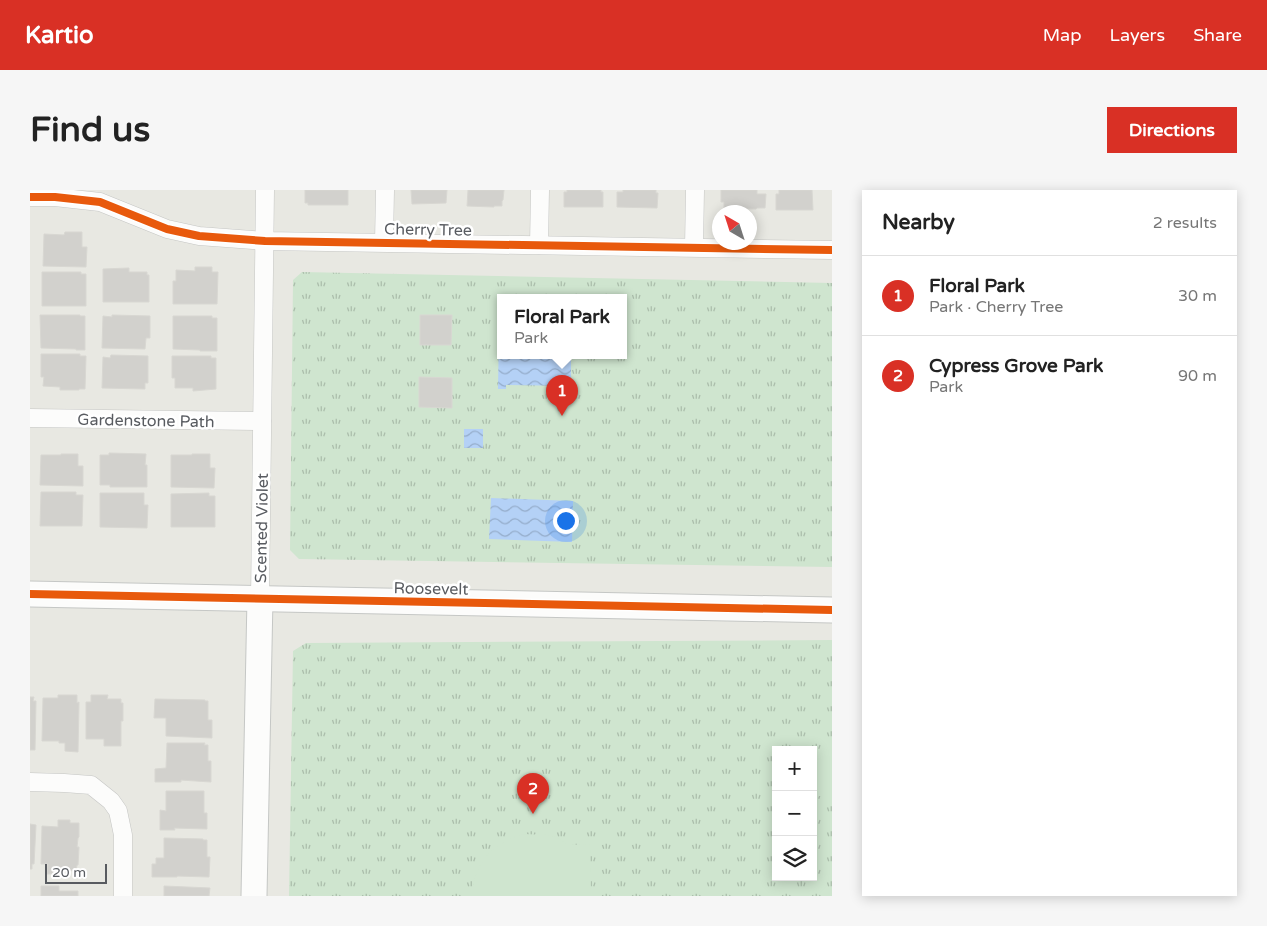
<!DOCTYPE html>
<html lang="en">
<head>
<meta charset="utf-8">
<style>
  :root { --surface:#fff; --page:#f6f6f6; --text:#222; --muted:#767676; --line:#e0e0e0; --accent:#d93025 }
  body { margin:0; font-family:"Varela Round",sans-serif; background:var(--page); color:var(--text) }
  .controls { position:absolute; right:15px; bottom:15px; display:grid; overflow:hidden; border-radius:0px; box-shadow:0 2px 12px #0003 }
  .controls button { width:45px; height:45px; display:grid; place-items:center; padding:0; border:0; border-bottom:1px solid var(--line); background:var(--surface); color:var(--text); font:25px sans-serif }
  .compass { position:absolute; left:682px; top:15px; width:45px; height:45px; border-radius:50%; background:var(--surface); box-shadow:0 2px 12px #0003; rotate:321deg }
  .scale { position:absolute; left:15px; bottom:12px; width:62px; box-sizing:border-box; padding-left:5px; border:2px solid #585b60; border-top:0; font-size:14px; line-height:18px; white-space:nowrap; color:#585b60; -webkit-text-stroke:4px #fff; paint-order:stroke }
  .you { position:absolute; left:535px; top:330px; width:18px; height:18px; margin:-12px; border:4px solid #fff; border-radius:50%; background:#1a73e8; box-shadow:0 0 0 8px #1a73e833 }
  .badge { display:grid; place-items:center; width:32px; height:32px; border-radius:50%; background:var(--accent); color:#fff; font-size:16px; font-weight:700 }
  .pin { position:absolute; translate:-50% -41px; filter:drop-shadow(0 1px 2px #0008) }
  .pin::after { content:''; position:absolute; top:26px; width:18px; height:15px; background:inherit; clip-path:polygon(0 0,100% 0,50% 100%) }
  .popup { position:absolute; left:467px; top:104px; width:130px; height:65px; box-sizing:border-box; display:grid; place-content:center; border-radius:0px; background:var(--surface); filter:drop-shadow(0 1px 4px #0005); font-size:16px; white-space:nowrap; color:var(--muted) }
  .popup b { font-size:19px; color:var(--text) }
  .popup::after { content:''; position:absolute; left:50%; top:100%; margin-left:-10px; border:10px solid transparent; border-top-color:var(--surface) }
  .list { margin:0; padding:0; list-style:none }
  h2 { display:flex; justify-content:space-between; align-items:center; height:65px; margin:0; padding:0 20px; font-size:21px }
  h2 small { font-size:16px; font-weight:400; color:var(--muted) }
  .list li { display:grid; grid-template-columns:32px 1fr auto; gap:15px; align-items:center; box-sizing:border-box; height:80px; padding:0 20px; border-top:1px solid var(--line) }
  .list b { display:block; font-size:19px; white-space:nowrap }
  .list p { margin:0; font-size:16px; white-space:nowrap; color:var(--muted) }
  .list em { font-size:16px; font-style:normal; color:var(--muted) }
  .icon { flex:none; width:28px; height:28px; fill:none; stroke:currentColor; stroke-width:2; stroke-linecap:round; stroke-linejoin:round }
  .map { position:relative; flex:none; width:802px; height:706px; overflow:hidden; border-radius:0px }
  header { display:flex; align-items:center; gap:30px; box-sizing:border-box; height:70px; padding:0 25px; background:var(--accent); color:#fff }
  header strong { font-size:24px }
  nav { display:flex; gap:28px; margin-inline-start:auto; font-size:18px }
  .intro { display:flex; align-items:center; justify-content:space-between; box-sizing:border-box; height:120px; padding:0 30px }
  h1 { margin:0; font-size:35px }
  .button { padding:12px 22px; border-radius:0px; background:var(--accent); color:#fff; font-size:18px; font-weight:700 }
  main { display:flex; gap:30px; padding:0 30px }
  aside { flex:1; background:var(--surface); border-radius:0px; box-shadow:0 2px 12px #0003 }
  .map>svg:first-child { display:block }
  .park { fill:url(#park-tufts); fill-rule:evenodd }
  .pitch { fill:#cfe5cf }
  .water { fill:url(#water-waves) }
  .building { fill:#d2d1cd; stroke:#d8d7d2 }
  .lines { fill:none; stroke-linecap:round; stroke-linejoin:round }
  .street-casing { stroke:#c5c6c4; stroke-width:19 }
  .secondary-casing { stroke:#c5c7c5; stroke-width:27 }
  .street { stroke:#fcfcfb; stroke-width:18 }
  .secondary { stroke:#fcfcfb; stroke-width:25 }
  .cycleway-casing { stroke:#fff; stroke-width:11 }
  .cycleway { stroke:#e8590c; stroke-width:8 }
  .labels { text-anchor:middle; stroke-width:5; stroke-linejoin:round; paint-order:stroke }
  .street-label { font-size:16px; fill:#585b60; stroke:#fff }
</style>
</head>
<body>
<header>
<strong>Kartio</strong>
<nav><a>Map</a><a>Layers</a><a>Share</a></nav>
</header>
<div class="intro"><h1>Find us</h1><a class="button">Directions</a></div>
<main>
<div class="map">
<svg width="802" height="706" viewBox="0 0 802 706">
  <defs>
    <pattern id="park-tufts" width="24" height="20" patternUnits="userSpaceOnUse" patternTransform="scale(1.25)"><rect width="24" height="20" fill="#cfe5cf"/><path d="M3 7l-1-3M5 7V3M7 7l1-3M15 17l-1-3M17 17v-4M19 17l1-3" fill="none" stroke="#abbdab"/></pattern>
    <pattern id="water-waves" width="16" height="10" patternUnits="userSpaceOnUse" patternTransform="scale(1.25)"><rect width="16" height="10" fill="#b4d1f6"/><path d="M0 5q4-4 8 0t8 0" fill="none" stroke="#95adcb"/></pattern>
  </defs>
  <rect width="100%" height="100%" fill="#e8e8e2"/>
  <g class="park">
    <path d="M272 82 802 93V377L269 369 260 360 263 90ZM471 107H593V165H471Z"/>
    <path d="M802 450V706H259L263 461 276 453ZM746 560H783V687H746Z"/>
  </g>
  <g class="pitch">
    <polygon points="768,559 802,560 802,606 783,606 783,560"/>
    <path d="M494 644 518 645 528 648 538 655 560 654 561 706H442C443 673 464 652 494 644Z"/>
  </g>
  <g class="water">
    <polygon points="469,138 471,138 471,165 541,165 541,196 476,195 476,199 468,199"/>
    <rect x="434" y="239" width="19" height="19"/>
    <polygon points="461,308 543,311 542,352 459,349"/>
  </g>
  <g class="building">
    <polygon points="275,0 318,0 318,15 278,15 278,13 275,13"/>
    <polygon points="381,0 417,0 416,13 382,14"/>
    <polygon points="438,0 474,0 473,10 472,11 472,16 464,16 464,17 437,16"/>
    <polygon points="537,0 571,0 571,2 573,2 573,17 534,17 534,2 537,2"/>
    <polygon points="593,0 626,0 626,3 628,3 627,18 587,17 587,2 593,2"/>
    <polygon points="691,0 727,0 727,4 736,4 735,18 727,18 726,19 694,18 694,12 691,12"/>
    <polygon points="749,0 782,0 783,20 746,20 746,4 749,4"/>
    <polygon points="35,42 52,42 52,57 57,57 56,77 13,76 14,44 34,45"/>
    <polygon points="165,77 182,77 182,82 188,82 187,114 143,114 143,91 146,91 146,80 165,81"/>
    <polygon points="99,78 99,82 117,82 117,85 119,85 119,112 73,112 73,79"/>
    <polygon points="12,82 51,82 51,84 56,84 56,116 12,116"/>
    <polygon points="10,125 50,125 50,126 55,126 55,160 46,160 46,159 11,158"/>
    <polygon points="82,125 120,126 120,148 116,148 115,159 72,158 73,126 82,127"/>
    <polygon points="390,125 422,125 421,155 390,155"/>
    <polygon points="143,126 182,126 182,128 187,128 187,161 170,161 170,160 143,159"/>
    <polygon points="11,164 50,164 50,166 56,166 55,199 49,199 49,200 30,200 30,197 13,196 14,187 11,187"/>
    <polygon points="81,165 118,166 118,193 115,193 115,199 72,198 73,167 80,168"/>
    <polygon points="142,166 181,166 181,168 186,168 186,199 163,201 163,198 145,198 145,188 142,188"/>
    <polygon points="389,187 422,188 422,218 389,217"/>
    <polygon points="79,263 116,264 115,275 117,275 117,297 80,297 80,295 70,295 70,265 79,265"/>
    <polygon points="31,264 48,264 48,276 53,276 53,296 10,295 11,265 31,265"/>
    <polygon points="162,264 180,264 180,278 185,278 184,298 141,297 141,265 162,265"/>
    <polygon points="11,302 46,302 46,305 53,305 52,336 10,336"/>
    <polygon points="70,303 114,303 114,315 118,315 117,338 70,337"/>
    <polygon points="179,303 179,306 185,306 185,337 141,337 141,304"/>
    <polygon points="28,505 47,505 47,513 49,512 48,562 35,561 35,553 29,553 29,551 12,551 13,508 28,508"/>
    <polygon points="61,505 78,505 77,509 91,509 91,513 93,513 93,531 91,531 91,556 74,556 74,549 56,549 56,512 61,512"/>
    <polygon points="0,507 4,507 3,511 6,511 5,560 0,560"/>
    <polygon points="125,509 175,510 175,511 178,511 178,530 182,530 182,548 136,546 136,528 124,528"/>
    <polygon points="137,553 175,553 174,555 178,555 178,571 181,571 181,592 151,590 151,592 125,592 125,579 136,578"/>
    <polygon points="136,601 174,601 174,623 177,623 177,639 144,638 145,640 130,640 130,620 136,621"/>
    <polygon points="28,630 40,630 40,633 49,633 49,647 48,648 47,657 49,657 48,675 47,675 46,681 33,680 33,684 17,684 18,674 11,674 12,636 28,637"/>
    <polygon points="0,634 6,635 4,674 2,674 2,679 0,679"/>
    <polygon points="134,648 173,649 173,650 177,650 177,667 180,667 179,687 147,686 147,687 122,687 122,674 126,674 126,668 134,668"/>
    <polygon points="11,696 29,696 29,701 48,701 48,706 11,706"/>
    <polygon points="134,696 180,698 179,706 134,706"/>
  </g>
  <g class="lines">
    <defs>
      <g id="street">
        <polyline points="0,7 25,7 70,12 137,39 169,46 235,51 802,60"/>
        <polyline points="354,52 355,0"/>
        <polyline points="509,55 510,0"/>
        <polyline points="664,57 665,0"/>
        <polyline points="0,228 232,231"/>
        <polyline points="230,408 235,0"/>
        <polyline points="0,592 34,593 61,595 81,611 88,621 93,645 93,706"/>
      </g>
      <g id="secondary">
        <polyline points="0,404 802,420"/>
        <polyline points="224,706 230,408"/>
      </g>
    </defs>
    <use href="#street" class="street-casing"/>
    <use href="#secondary" class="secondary-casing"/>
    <use href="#street" class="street"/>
    <use href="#secondary" class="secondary"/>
    <defs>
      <g id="cycleway">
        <polyline points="0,7 25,7 70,12 137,39 169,46 235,51 802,60"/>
        <polyline points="0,404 802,420"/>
      </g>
    </defs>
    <use href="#cycleway" class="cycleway-casing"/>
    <use href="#cycleway" class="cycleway"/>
  </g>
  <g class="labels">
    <g class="street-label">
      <text transform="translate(398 39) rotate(1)" y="6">Cherry Tree</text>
      <text transform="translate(116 230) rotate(1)" y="6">Gardenstone Path</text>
      <text transform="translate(231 338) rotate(-89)" y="6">Scented Violet</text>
      <text transform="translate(401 398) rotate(1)" y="6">Roosevelt</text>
    </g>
  </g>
</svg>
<div class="controls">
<button>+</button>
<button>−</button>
<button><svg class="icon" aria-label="layers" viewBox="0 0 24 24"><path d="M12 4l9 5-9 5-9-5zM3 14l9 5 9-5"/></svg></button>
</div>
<svg class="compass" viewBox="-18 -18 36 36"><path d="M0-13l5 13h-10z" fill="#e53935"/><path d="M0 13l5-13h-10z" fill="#767676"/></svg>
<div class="scale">20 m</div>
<div class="you"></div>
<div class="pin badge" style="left:532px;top:226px">1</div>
<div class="popup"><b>Floral Park</b>Park</div>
<div class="pin badge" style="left:503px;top:624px">2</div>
</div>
<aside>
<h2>Nearby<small>2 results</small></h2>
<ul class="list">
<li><span class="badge">1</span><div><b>Floral Park</b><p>Park · Cherry Tree</p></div><em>30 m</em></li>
<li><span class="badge">2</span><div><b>Cypress Grove Park</b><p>Park</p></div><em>90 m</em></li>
</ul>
</aside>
</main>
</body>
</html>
